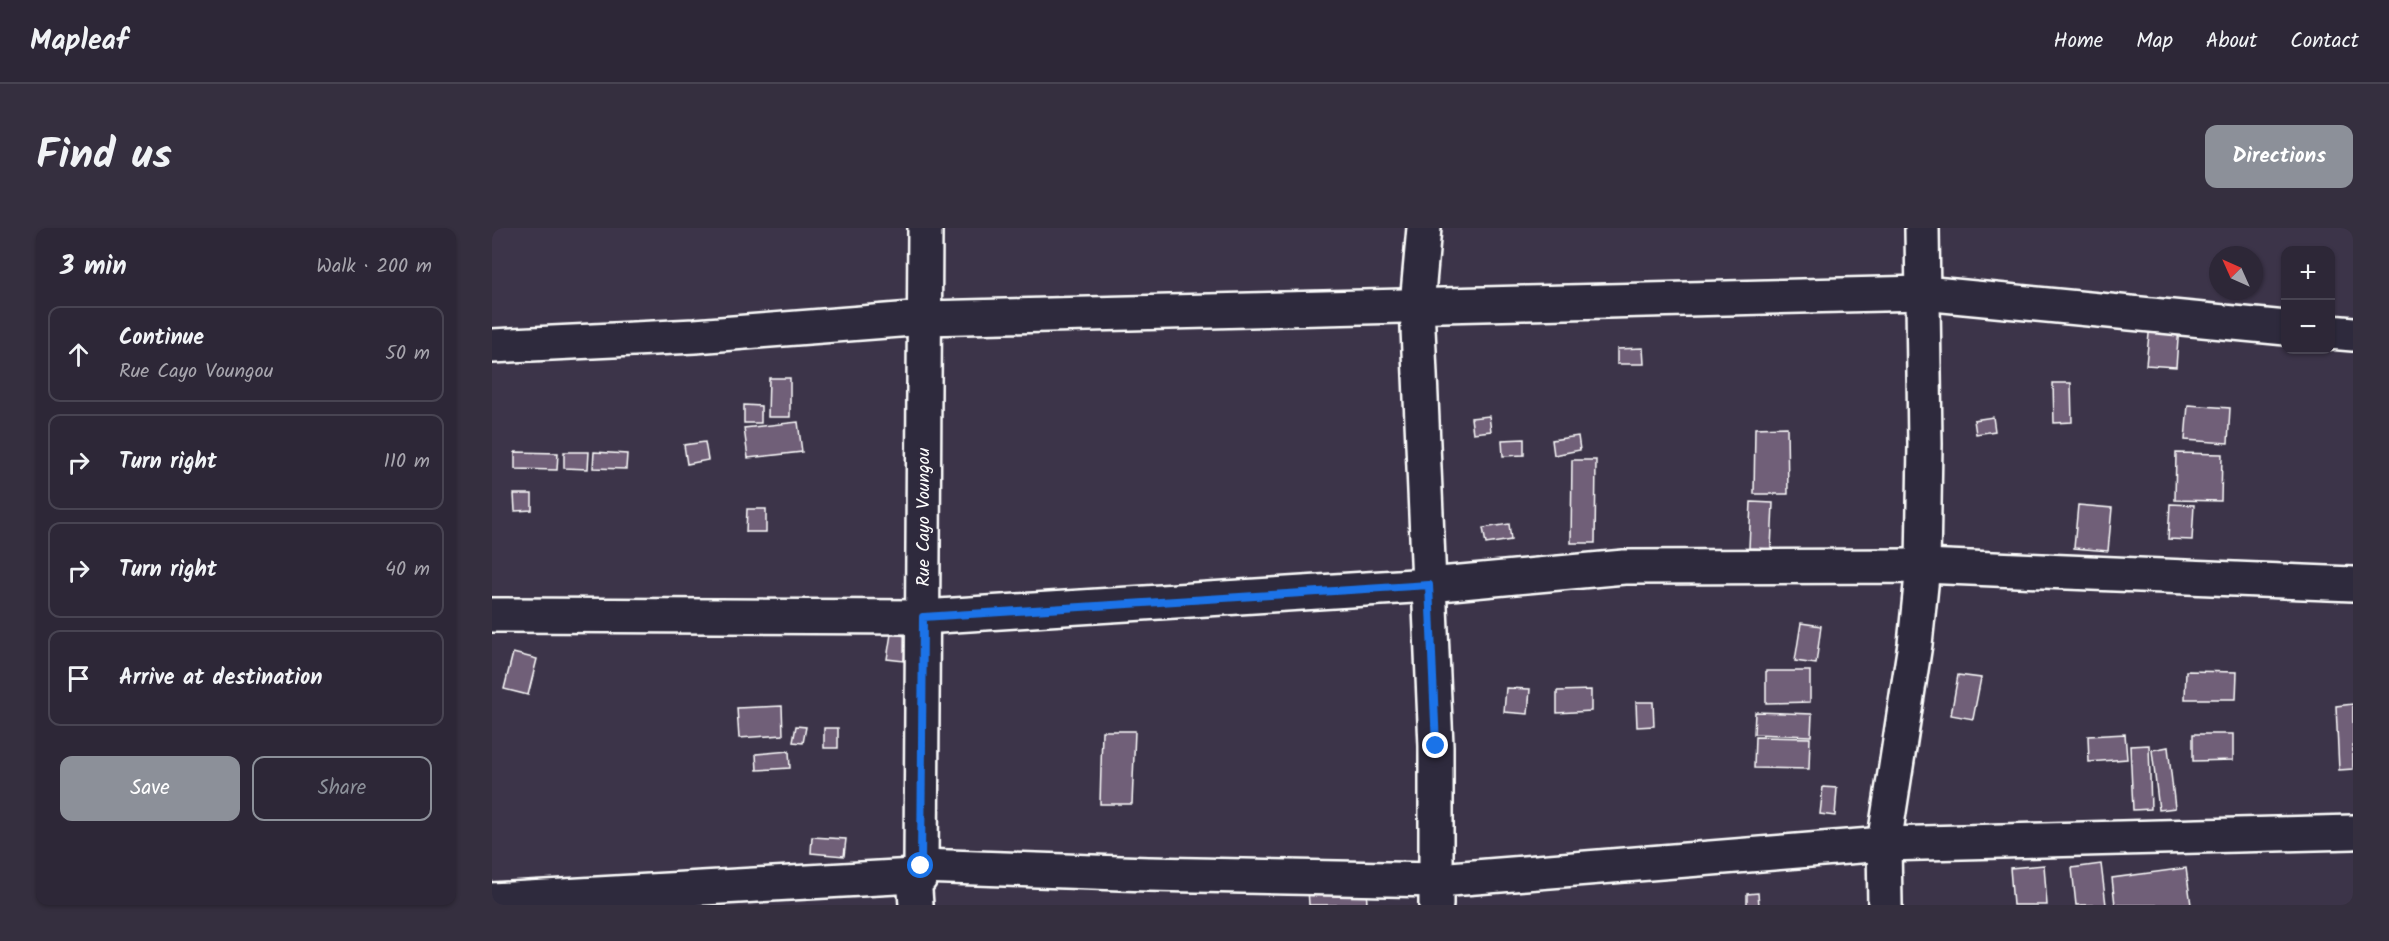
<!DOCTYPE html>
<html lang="en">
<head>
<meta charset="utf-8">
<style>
  :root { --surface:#2d2737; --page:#352f3f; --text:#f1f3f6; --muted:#a7a5ad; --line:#484452; --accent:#8c9099 }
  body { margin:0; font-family:Kalam,sans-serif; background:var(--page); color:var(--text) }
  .controls { position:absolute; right:18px; top:18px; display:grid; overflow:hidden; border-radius:12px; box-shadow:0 2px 4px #0004 }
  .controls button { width:54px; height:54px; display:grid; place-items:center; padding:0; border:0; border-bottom:2px solid var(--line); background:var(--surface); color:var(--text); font:30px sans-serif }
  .compass { position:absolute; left:1717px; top:18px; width:54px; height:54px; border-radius:50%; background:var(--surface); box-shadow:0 2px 4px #0004; rotate:315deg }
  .stop { position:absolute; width:18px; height:18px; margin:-14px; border:4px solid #1a73e8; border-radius:50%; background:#fff }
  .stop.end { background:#1a73e8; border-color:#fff; box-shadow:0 2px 6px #0008 }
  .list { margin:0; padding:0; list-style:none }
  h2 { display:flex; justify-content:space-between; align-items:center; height:78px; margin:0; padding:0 24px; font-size:26px }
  h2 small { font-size:20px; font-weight:400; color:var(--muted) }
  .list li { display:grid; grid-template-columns:39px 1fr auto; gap:18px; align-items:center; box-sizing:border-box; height:96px; margin:0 12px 12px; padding:0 12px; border:2px solid var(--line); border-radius:12px }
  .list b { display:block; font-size:22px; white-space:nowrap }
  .list p { margin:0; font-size:20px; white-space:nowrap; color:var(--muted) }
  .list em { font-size:20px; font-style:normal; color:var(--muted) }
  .actions { display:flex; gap:12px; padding:18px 24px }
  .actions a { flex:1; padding:14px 0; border:2px solid var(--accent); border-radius:12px; text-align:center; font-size:21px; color:var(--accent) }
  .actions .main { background:var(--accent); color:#fff }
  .icon { flex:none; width:33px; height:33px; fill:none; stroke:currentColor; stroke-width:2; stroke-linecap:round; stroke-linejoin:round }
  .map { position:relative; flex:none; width:1861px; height:677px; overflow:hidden; border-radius:12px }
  header { display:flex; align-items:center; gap:36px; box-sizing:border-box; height:84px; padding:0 30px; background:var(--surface); border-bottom:2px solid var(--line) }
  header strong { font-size:28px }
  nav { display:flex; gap:33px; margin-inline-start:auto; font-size:21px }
  .intro { display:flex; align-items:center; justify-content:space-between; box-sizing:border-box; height:144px; padding:0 36px }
  h1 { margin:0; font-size:42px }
  .button { padding:15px 27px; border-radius:12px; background:var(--accent); color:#fff; font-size:21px; font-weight:700 }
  main { display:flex; gap:36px; padding:0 36px }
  aside { flex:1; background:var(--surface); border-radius:12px; box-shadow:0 2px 4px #0004 }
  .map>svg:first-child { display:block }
  .building { fill:#705e78; stroke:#fff; stroke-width:1.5 }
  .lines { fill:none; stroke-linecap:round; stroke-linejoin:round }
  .minor-casing { stroke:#fff; stroke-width:38 }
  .minor { stroke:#2f2a3d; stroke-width:33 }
  .route { stroke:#1a73e8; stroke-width:8 }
  .labels { text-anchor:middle; stroke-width:6; stroke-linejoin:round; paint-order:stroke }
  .street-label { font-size:18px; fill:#fff; stroke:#2f2a3d }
</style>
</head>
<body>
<header>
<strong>Mapleaf</strong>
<nav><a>Home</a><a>Map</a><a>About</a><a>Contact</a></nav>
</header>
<div class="intro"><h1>Find us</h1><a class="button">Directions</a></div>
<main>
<aside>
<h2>3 min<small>Walk · 200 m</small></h2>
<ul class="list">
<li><svg class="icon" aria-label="ahead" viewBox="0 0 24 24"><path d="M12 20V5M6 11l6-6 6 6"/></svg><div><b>Continue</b><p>Rue Cayo Voungou</p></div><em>50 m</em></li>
<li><svg class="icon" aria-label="right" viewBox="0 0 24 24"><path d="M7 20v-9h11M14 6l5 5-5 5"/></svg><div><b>Turn right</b></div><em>110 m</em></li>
<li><svg class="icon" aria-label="right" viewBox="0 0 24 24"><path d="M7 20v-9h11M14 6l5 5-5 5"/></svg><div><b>Turn right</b></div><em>40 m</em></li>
<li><svg class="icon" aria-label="arrive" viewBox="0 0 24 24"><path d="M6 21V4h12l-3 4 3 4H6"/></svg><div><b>Arrive at destination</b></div></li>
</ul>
<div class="actions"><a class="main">Save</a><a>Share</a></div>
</aside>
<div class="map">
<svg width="1861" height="677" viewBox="0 0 1861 677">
  <rect width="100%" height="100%" fill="#3c3449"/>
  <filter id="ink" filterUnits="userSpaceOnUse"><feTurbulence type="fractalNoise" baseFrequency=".0167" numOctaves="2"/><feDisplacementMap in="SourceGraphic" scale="12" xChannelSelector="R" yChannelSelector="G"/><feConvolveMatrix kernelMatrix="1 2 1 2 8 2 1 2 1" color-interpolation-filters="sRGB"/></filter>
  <g filter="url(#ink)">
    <g class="building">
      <polygon points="1658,96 1687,98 1684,139 1654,137"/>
      <polygon points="1151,120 1152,136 1125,136 1125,121"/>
      <polygon points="277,150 298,150 298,189 276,189"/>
      <polygon points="1561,155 1579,155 1580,194 1562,195"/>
      <polygon points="252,177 269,178 269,195 252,195"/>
      <polygon points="1696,177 1738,180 1736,215 1693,212"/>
      <polygon points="997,188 999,203 981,205 979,190"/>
      <polygon points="1501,189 1503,203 1484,206 1482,192"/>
      <polygon points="306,194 310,224 256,230 252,200"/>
      <polygon points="1295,199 1296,266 1262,266 1263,200"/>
      <polygon points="1086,208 1088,222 1062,227 1060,212"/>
      <polygon points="1032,211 1032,227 1011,228 1010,212"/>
      <polygon points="213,214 216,232 195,236 192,217"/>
      <polygon points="23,224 66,225 65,242 23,241"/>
      <polygon points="72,224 97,224 96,241 72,240"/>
      <polygon points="102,224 135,226 134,241 101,240"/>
      <polygon points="1684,225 1730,226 1729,273 1683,272"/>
      <polygon points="1080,232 1104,232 1103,315 1079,315"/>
      <polygon points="22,266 40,266 40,282 23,283"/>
      <polygon points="1259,274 1281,275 1279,321 1257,320"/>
      <polygon points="1678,276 1702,277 1700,312 1676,311"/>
      <polygon points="1586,277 1620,280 1616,323 1582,320"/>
      <polygon points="255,281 274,281 274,304 254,304"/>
      <polygon points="1017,296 1019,312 994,316 991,300"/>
      <polygon points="1309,395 1329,398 1324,436 1303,433"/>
      <polygon points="399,406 415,408 412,433 395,431"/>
      <polygon points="21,425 45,431 36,467 12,461"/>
      <polygon points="1274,443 1318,443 1318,474 1274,475"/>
      <polygon points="1694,443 1745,444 1744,471 1693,471"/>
      <polygon points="1466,447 1489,450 1481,491 1459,487"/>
      <polygon points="1014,460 1038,461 1036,486 1012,484"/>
      <polygon points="1099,462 1099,483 1065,485 1065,463"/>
      <polygon points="1144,474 1161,474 1162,498 1145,499"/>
      <polygon points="1861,476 1861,541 1847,542 1844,478"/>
      <polygon points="290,478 291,507 247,510 245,480"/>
      <polygon points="1263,484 1320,486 1319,508 1262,506"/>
      <polygon points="304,498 314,499 311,515 301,514"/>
      <rect x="332" y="500" width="14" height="20"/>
      <polygon points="610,503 643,503 640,576 608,576"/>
      <polygon points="1633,506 1635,531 1597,534 1596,508"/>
      <polygon points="1701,506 1741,506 1741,532 1701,533"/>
      <polygon points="1263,509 1318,510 1317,541 1262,540"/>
      <polygon points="1657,517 1659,581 1641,582 1638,518"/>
      <polygon points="1676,519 1683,580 1667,582 1660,522"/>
      <polygon points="297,523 298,540 265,542 264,526"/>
      <polygon points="1331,559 1345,560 1343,588 1328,586"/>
      <polygon points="320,609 354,611 352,628 319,625"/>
      <polygon points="1609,636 1614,677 1584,677 1580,640"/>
      <polygon points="1552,637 1555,677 1521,677 1518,640"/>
      <polygon points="1694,640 1699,677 1623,677 1620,650"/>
      <polygon points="874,657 875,677 817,677 816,660"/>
      <polygon points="1266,665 1267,677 1255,677 1255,666"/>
    </g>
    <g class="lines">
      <defs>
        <g id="minor">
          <polyline points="932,0 925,77 944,518 944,677"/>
          <polyline points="1838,104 1861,106"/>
          <polyline points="0,118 203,108 433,90 1431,65 1794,100"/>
          <polyline points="0,387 431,389 937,357 1132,339 1431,338 1861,356"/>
          <polyline points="429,638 656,646 946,652 1392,616 1861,604"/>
          <polyline points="0,672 422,648"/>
          <polyline points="424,677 422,648 428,650 429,638 433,0"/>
          <polyline points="1393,677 1392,616 1423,416 1431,338 1433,216 1430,0"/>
        </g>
      </defs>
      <use href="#minor" class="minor-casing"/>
      <use href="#minor" class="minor"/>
    </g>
  </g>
  <g class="lines" filter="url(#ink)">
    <polyline class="route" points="429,638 431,389 937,357 944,518"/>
  </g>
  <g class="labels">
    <g class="street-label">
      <text transform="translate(431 289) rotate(-90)" y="6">Rue Cayo Voungou</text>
    </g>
  </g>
</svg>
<div class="controls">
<button>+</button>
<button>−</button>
</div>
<svg class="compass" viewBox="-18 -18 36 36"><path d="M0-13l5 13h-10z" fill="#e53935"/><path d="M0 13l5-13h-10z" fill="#a7a5ad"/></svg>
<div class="stop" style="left:429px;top:638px"></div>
<div class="stop end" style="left:944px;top:518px"></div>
</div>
</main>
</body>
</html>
